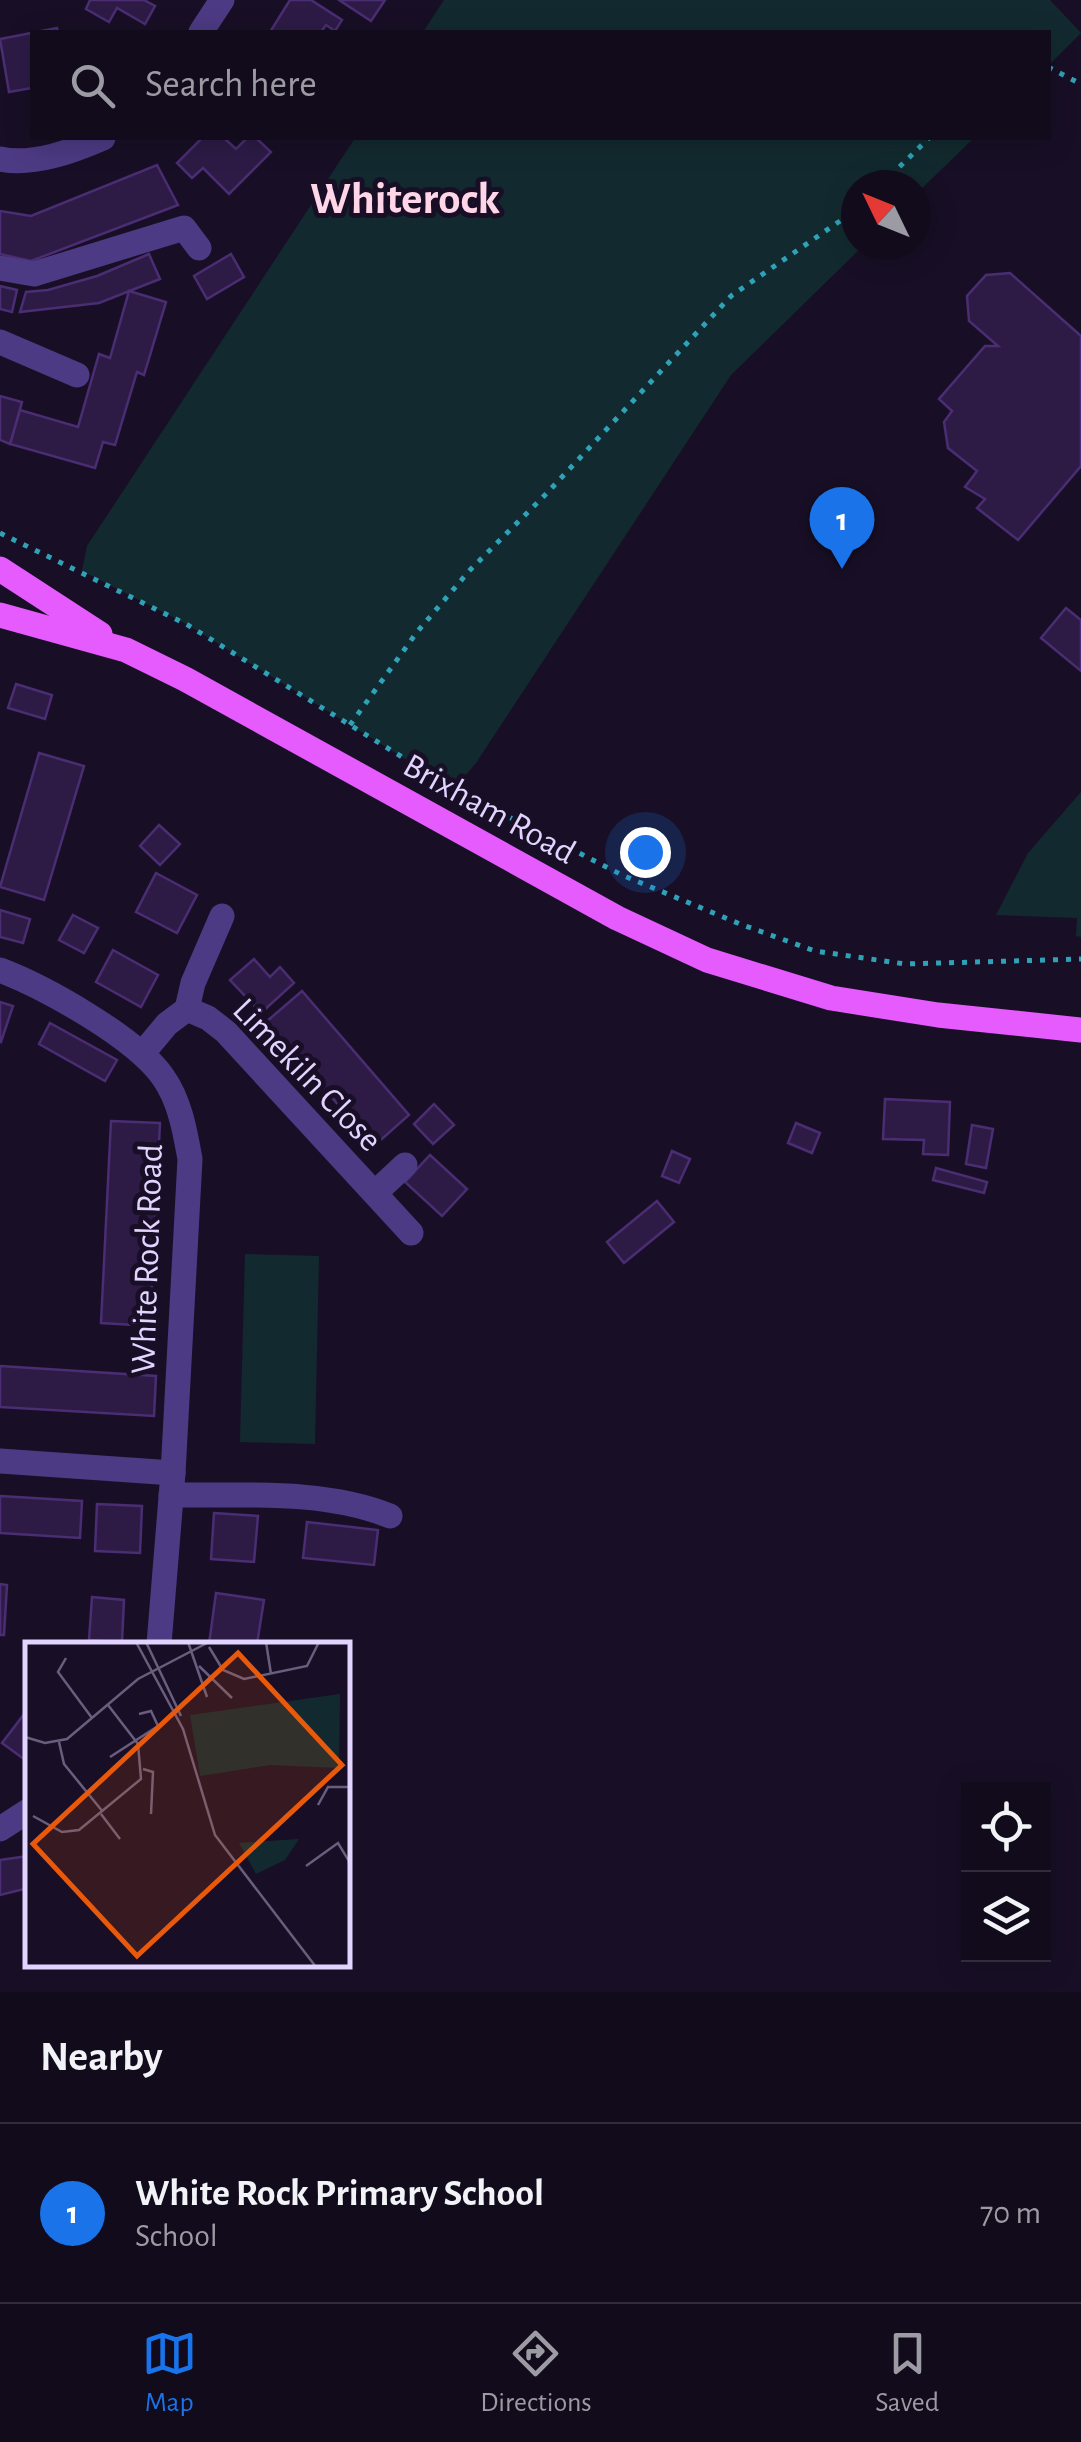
<!DOCTYPE html>
<html lang="en">
<head>
<meta charset="utf-8">
<style>
  :root { --surface:#120b1c; --page:#1b1425; --text:#f1f3f6; --muted:#9c9ba3; --line:#312b3b; --accent:#1a73e8 }
  body { margin:0; font-family:"Alegreya Sans",sans-serif; background:var(--page); color:var(--text) }
  .controls { position:absolute; right:30px; bottom:30px; display:grid; overflow:hidden; border-radius:0px; box-shadow:0 5px 25px #0003 }
  .controls button { width:90px; height:90px; display:grid; place-items:center; padding:0; border:0; border-bottom:2px solid var(--line); background:var(--surface); color:var(--text); font:50px sans-serif }
  .compass { position:absolute; left:841px; top:170px; width:90px; height:90px; border-radius:50%; background:var(--surface); box-shadow:0 5px 25px #0003; rotate:313deg }
  .you { position:absolute; left:645px; top:852px; width:35px; height:35px; margin:-25px; border:8px solid #fff; border-radius:50%; background:#1a73e8; box-shadow:0 0 0 15px #1a73e833 }
  .badge { display:grid; place-items:center; width:65px; height:65px; border-radius:50%; background:var(--accent); color:#fff; font-size:32px; font-weight:700 }
  .pin { position:absolute; translate:-50% -82px; filter:drop-shadow(0 2px 5px #0008) }
  .pin::after { content:''; position:absolute; top:52px; width:35px; height:30px; background:inherit; clip-path:polygon(0 0,100% 0,50% 100%) }
  .list { margin:0; padding:0; list-style:none }
  h2 { display:flex; justify-content:space-between; align-items:center; height:130px; margin:0; padding:0 40px; font-size:42px }
  h2 small { font-size:32px; font-weight:400; color:var(--muted) }
  .list li { display:grid; grid-template-columns:65px 1fr auto; gap:30px; align-items:center; box-sizing:border-box; height:180px; padding:0 40px; border-top:2px solid var(--line) }
  .list b { display:block; font-size:38px; white-space:nowrap }
  .list p { margin:0; font-size:32px; white-space:nowrap; color:var(--muted) }
  .list em { font-size:32px; font-style:normal; color:var(--muted) }
  .icon { flex:none; width:55px; height:55px; fill:none; stroke:currentColor; stroke-width:2; stroke-linecap:round; stroke-linejoin:round }
  .map { position:relative; flex:none; width:1081px; height:1992px; overflow:hidden }
  .search { position:absolute; background:var(--surface); box-shadow:0 5px 25px #0003; left:30px; right:30px; top:30px; height:110px; display:flex; align-items:center; gap:25px; box-sizing:border-box; padding:0 35px; border-radius:0px; color:var(--muted); font-size:38px }
  .sheet { height:310px; background:var(--surface) }
  nav { display:flex; justify-content:space-around; align-items:center; box-sizing:border-box; height:140px; border-top:2px solid var(--line); background:var(--surface); font-size:28px; color:var(--muted) }
  nav a { display:grid; justify-items:center; gap:5px }
  nav .on { color:var(--accent) }
  .map>svg:first-child { display:block }
  .green { fill:#122a2f }
  .building { fill:#2d1b46; stroke:#4a2d72; stroke-width:2.5 }
  .lines { fill:none; stroke-linecap:round; stroke-linejoin:round }
  .path { stroke:#2fa2b7; stroke-width:5; stroke-dasharray:5 8; stroke-linecap:butt }
  .minor { stroke:#4d3a84; stroke-width:25 }
  .major { stroke:#e55bfe; stroke-width:25 }
  .labels { text-anchor:middle; stroke-width:10; stroke-linejoin:round; paint-order:stroke }
  .street-label { font-size:35px; fill:#e2d4ff; stroke:#180f26 }
  .district-label { font-size:45px; font-weight:bold; fill:#ffd6e7; stroke:#180f26 }
  .inset-road { fill:none; stroke:#695e7d; stroke-width:2.5 }
  .view { fill:#e8590c; fill-opacity:0.15; stroke:#e8590c; stroke-width:5 }
  .inset-edge { fill:none; stroke:#e2d4ff; stroke-width:5 }
</style>
</head>
<body>
<div class="map">
<svg width="1081" height="1992" viewBox="0 0 1081 1992">
  <rect width="100%" height="100%" fill="#180f26"/>
  <g class="green">
    <polygon points="444,0 1050,0 1081,33 1049,65 1048,32 423,32"/>
    <polygon points="355,138 974,138 916,194 916,185 856,185 856,245 864,245 731,375 476,763 454,789 186,624 82,571 87,546"/>
    <polygon points="1081,792 1081,937 1076,936 1077,918 996,915 1028,853"/>
    <polygon points="245,1254 319,1256 315,1444 240,1442"/>
  </g>
  <g class="building">
    <polygon points="90,0 144,0 155,6 145,24 117,8 109,22 86,9"/>
    <polygon points="290,0 311,0 342,20 335,31 326,25 321,32 270,32"/>
    <polygon points="339,0 385,0 371,21"/>
    <polygon points="57,28 58,32 32,32 32,88 9,92 0,39"/>
    <polygon points="202,138 224,138 236,149 247,138 256,138 271,152 229,194 203,168 192,178 177,163"/>
    <polygon points="157,165 178,205 31,261 0,254 0,211 31,216"/>
    <polygon points="149,254 160,279 99,303 20,312 26,292 48,290 97,276"/>
    <polygon points="231,254 244,277 207,299 194,276"/>
    <polygon points="1010,273 1081,336 1081,466 1018,540 977,508 985,499 965,487 977,471 948,448 944,422 952,411 939,399 985,346 998,346 969,321 967,296 986,275"/>
    <polygon points="0,286 17,290 12,312 0,309"/>
    <polygon points="129,291 166,302 144,375 137,372 115,445 103,442 95,468 10,444 20,410 78,427 99,354 110,358"/>
    <polygon points="0,396 22,402 10,444 0,440"/>
    <polygon points="1066,608 1081,620 1081,671 1041,638"/>
    <polygon points="16,684 52,695 45,719 8,708"/>
    <polygon points="39,753 84,766 44,900 0,887"/>
    <polygon points="159,825 180,844 160,865 140,846"/>
    <polygon points="156,873 197,895 177,933 136,912"/>
    <polygon points="0,910 30,919 23,943 0,937"/>
    <polygon points="73,915 98,928 84,953 59,940"/>
    <polygon points="113,950 158,975 141,1007 96,982"/>
    <polygon points="254,959 270,977 280,967 294,983 261,1013 230,980"/>
    <polygon points="302,991 409,1115 374,1146 266,1022"/>
    <polygon points="0,1002 13,1006 1,1042 0,1041"/>
    <polygon points="50,1023 117,1060 105,1081 39,1044"/>
    <polygon points="885,1099 950,1102 948,1155 923,1154 924,1140 883,1139"/>
    <polygon points="434,1104 454,1125 433,1144 414,1124"/>
    <polygon points="111,1121 160,1123 150,1326 101,1323"/>
    <polygon points="796,1123 820,1133 812,1153 788,1143"/>
    <polygon points="972,1125 993,1129 986,1168 966,1164"/>
    <polygon points="672,1151 690,1159 679,1183 662,1176"/>
    <polygon points="430,1155 467,1189 442,1216 405,1182"/>
    <polygon points="936,1168 987,1182 984,1193 933,1180"/>
    <polygon points="657,1201 674,1222 624,1263 607,1242"/>
    <polygon points="0,1366 156,1376 154,1416 0,1407"/>
    <polygon points="0,1496 82,1501 80,1538 0,1533"/>
    <polygon points="97,1504 142,1506 140,1553 95,1551"/>
    <polygon points="214,1513 258,1516 254,1562 211,1559"/>
    <polygon points="307,1522 378,1530 374,1565 303,1558"/>
    <polygon points="0,1584 7,1585 4,1635 0,1635"/>
    <polygon points="216,1593 264,1600 257,1644 209,1644"/>
    <polygon points="92,1597 124,1600 122,1642 89,1640"/>
    <polygon points="28,1709 28,1762 2,1743"/>
    <polygon points="28,1856 28,1888 0,1895 0,1860"/>
  </g>
  <g class="lines">
    <g class="path">
      <polyline points="1048,67 1081,84"/>
      <polyline points="881,185 929,138"/>
      <polyline points="0,533 186,624 454,789 622,875 740,924 815,951 905,964 1081,959"/>
      <polyline points="350,725 417,632 470,570 547,493 731,296 856,210"/>
    </g>
    <g class="minor">
      <polyline points="201,32 222,0"/>
      <path d="M0 159C33 166 73 151 103 138"/>
      <polyline points="0,268 34,274 184,228 199,248"/>
      <polyline points="0,342 77,375"/>
      <path d="M0 970C45 987 136 1038 163 1077 180 1101 185 1131 190 1159L173 1473 159 1644"/>
      <polyline points="187,1009 193,983 222,916"/>
      <polyline points="142,1054 167,1024 187,1009 208,1018 226,1032 411,1233"/>
      <polyline points="375,1193 405,1165"/>
      <polyline points="0,1461 173,1473"/>
      <path d="M171 1495C243 1496 323 1489 390 1516"/>
      <polyline points="0,1829 28,1811"/>
    </g>
    <g class="major">
      <polyline points="0,569 100,634"/>
      <polyline points="0,615 126,650 185,679 617,918 707,960 831,998 938,1015 1081,1030"/>
    </g>
  </g>
  <g class="labels">
    <g class="street-label">
      <text transform="translate(490 808) rotate(29)" y="12">Brixham Road</text>
      <text transform="translate(308 1074) rotate(46)" y="12">Limekiln Close</text>
      <text transform="translate(146 1259) rotate(-88)" y="12">White Rock Road</text>
    </g>
    <g class="district-label">
      <text x="405" y="213">Whiterock</text>
    </g>
  </g>
  <g transform="translate(25 1642)">
    <rect width="325" height="325" fill="#180f26"/>
    <path d="M315 52 314 126 245 123 175 134 165 73ZM274 197 260 218 231 232 214 201Z" fill="#122a2f"/>
    <path class="inset-road" d="M111 0 158 87 190 193 291 325M121 0 156 74M163 0 182 55M241 0 246 32M184 5 198 28 219 37 282 24 294 0M41 16 33 30 67 76M174 24 207 56M0 95 20 101 42 97 113 37 184 0M34 100 39 122 78 170M85 115 133 84 126 69 114 72M118 127 128 130 126 172M293 163 303 145H325M76 172 95 197M8 174 37 190 54 188 116 137 113 102 83 63M281 224 313 201 324 219 325 248"/>
    <path class="view" d="M213 11 317 123 112 314 8 202Z"/>
    <rect width="325" height="325" class="inset-edge"/>
  </g>
</svg>
<div class="controls">
<button><svg class="icon" aria-label="locate" viewBox="0 0 24 24"><circle cx="12" cy="12" r="6"/><path d="M12 2v4M12 18v4M2 12h4M18 12h4"/></svg></button>
<button><svg class="icon" aria-label="layers" viewBox="0 0 24 24"><path d="M12 4l9 5-9 5-9-5zM3 14l9 5 9-5"/></svg></button>
</div>
<svg class="compass" viewBox="-18 -18 36 36"><path d="M0-13l5 13h-10z" fill="#e53935"/><path d="M0 13l5-13h-10z" fill="#9c9ba3"/></svg>
<div class="you"></div>
<div class="pin badge" style="left:842px;top:569px">1</div>
<div class="search"><svg class="icon" aria-label="search" viewBox="0 0 24 24"><circle cx="10" cy="10" r="6"/><path d="M15 15l6 6"/></svg>Search here</div>
</div>
<section class="sheet">
<h2>Nearby<small></small></h2>
<ul class="list">
<li><span class="badge">1</span><div><b>White Rock Primary School</b><p>School</p></div><em>70 m</em></li>
</ul>
</section>
<nav>
<a class="on"><svg class="icon" aria-label="map" viewBox="0 0 24 24"><path d="M3 6l6-2 6 2 6-2v14l-6 2-6-2-6 2zM9 4v14M15 6v14"/></svg>Map</a>
<a><svg class="icon" aria-label="directions" viewBox="0 0 24 24"><path d="M12 3l9 9-9 9-9-9zM9 14v-3h6M13 9l2 2-2 2"/></svg>Directions</a>
<a><svg class="icon" aria-label="saved" viewBox="0 0 24 24"><path d="M7 4h10v16l-5-4-5 4z"/></svg>Saved</a>
</nav>
</body>
</html>
